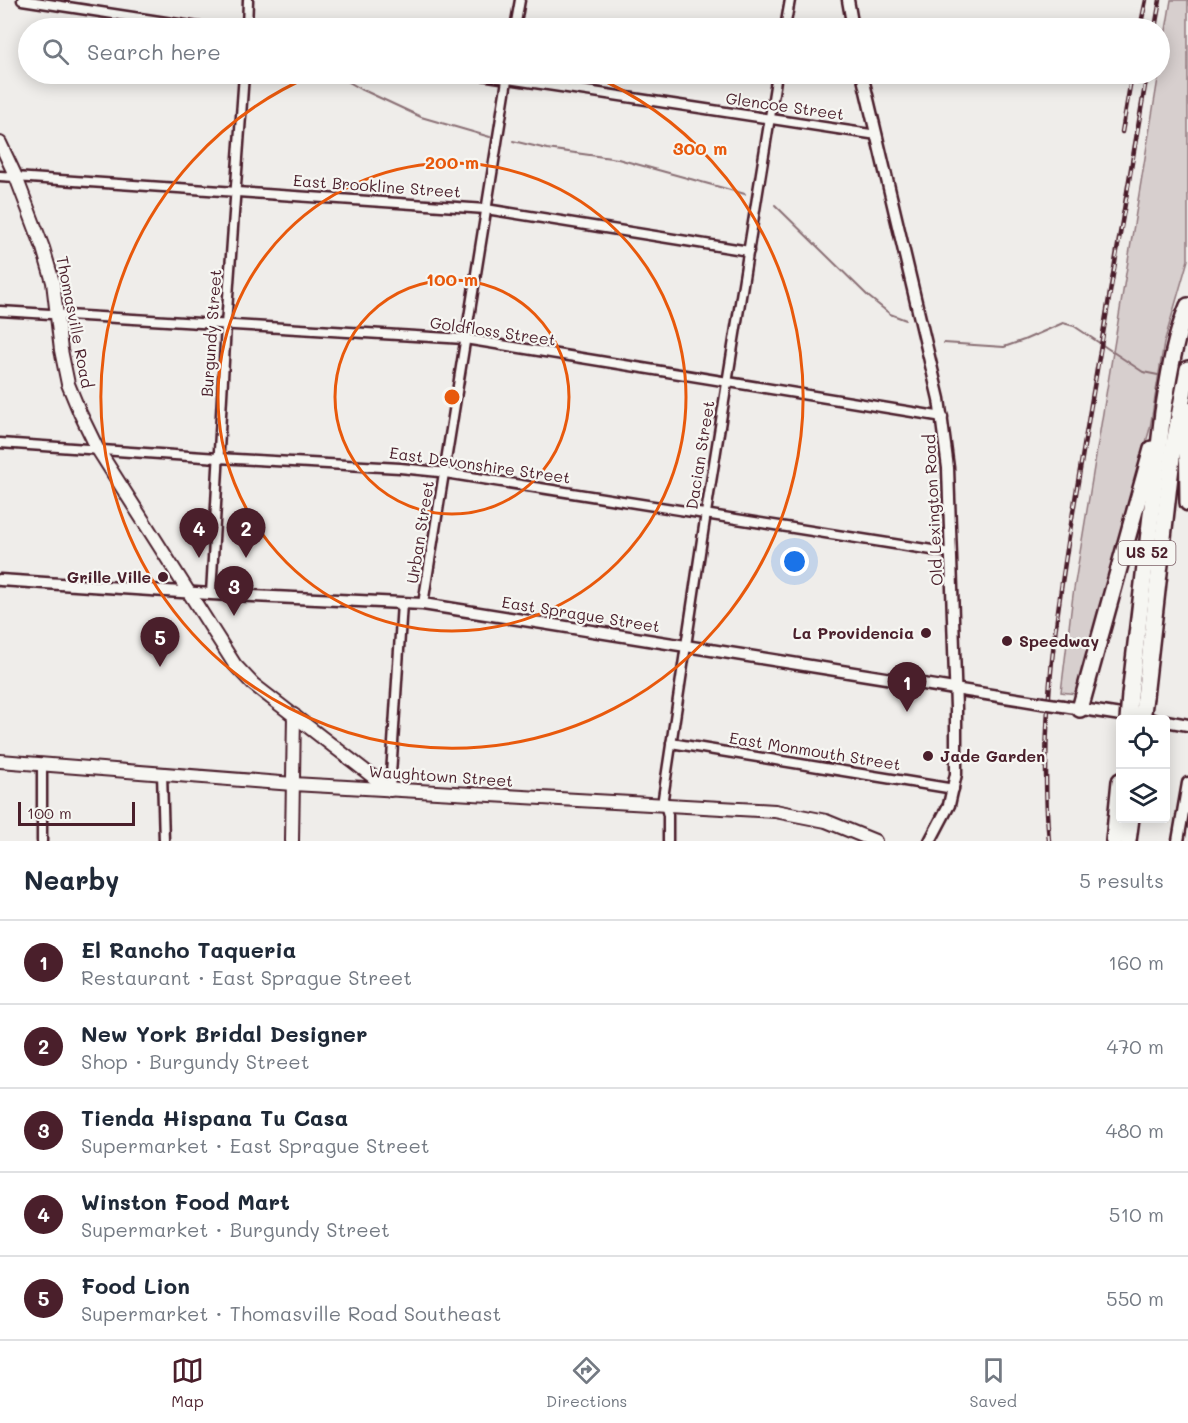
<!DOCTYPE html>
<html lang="en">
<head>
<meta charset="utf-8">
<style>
  :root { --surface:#fff; --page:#f6f6f7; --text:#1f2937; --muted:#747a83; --line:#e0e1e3; --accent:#4a1f2b }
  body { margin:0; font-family:Mali,sans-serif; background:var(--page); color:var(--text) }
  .controls { position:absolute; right:18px; bottom:18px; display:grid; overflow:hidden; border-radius:6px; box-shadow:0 3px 15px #0003 }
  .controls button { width:54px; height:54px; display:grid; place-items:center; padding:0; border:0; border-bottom:2px solid var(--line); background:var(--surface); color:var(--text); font:30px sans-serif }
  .scale { position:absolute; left:18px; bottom:15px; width:117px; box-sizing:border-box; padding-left:6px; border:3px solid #4a1f2b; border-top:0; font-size:16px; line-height:21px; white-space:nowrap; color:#4a1f2b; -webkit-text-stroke:4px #f6f6f2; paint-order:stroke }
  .you { position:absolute; left:795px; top:562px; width:21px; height:21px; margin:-15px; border:4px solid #fff; border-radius:50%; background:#1a73e8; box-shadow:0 0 0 9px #1a73e833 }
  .badge { display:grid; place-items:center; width:39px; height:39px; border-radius:50%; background:var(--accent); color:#fff; font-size:20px; font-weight:700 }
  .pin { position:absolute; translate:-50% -50px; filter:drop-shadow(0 2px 3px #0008) }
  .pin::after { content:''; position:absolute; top:32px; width:21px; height:18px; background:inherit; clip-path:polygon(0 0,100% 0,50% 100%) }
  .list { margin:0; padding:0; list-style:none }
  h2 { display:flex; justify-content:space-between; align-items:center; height:78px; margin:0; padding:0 24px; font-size:26px }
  h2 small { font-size:20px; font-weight:400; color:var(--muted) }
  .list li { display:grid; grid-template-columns:39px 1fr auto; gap:18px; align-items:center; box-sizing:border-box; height:84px; padding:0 24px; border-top:2px solid var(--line) }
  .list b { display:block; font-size:22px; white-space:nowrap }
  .list p { margin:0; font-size:20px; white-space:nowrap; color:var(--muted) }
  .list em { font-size:20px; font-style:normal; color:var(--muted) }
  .icon { flex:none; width:33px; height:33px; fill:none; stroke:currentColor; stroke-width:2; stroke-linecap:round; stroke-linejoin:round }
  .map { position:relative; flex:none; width:1188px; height:841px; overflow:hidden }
  .search { position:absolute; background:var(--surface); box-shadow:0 3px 15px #0003; left:18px; right:18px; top:18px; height:66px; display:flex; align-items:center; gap:15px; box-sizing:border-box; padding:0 21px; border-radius:33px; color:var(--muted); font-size:22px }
  .sheet { height:498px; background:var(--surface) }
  nav { display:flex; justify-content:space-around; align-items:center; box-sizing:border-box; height:84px; border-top:2px solid var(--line); background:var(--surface); font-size:16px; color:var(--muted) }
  nav a { display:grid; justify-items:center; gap:3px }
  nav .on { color:var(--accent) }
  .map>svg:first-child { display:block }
  .green { fill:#d7cfce; stroke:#90777c; stroke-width:1.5 }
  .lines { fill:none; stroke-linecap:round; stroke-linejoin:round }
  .stream { stroke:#8a6f74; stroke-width:2 }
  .street-casing { stroke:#4a1f2b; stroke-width:13 }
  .secondary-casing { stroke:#4a1f2b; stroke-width:15 }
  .primary-casing { stroke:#4a1f2b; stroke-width:16 }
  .highway-casing { stroke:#4a1f2b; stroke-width:20 }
  .street { stroke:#f6f6f2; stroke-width:8 }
  .secondary { stroke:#f6f6f2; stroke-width:10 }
  .primary { stroke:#f6f6f2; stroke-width:12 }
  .highway { stroke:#f6f6f2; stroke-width:15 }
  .rail-casing { stroke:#4a1f2b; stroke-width:4.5 }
  .rail { stroke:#f6f6f2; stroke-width:2; stroke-dasharray:7; stroke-linecap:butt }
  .secondary-bridge-casing { stroke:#4a1f2b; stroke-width:15; stroke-linecap:butt }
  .highway-bridge-casing { stroke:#4a1f2b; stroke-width:20; stroke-linecap:butt }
  .secondary-bridge { stroke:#f6f6f2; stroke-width:10 }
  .highway-bridge { stroke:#f6f6f2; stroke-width:15 }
  .ring { fill:none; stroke:#e8590c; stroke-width:3 }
  .poi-dot { fill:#4a1f2b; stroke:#f6f6f2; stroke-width:2 }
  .labels { text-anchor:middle; stroke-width:4.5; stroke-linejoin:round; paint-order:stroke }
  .shield { fill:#f6f6f2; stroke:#7e6067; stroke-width:1.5 }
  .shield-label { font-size:15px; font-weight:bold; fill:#4a1f2b }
  .street-label { font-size:16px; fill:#4a1f2b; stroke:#f6f6f2 }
  .poi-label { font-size:16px; font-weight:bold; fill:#4a1f2b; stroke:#f6f6f2; text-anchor:end }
  .centre { fill:#e8590c; stroke:#f6f6f2; stroke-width:3 }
  .ring-label { font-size:18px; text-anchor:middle; font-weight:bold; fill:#e8590c; stroke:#f6f6f2; stroke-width:4.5; stroke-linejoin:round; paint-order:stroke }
</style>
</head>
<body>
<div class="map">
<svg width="1188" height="841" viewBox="0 0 1188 841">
  <rect width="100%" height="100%" fill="#efedea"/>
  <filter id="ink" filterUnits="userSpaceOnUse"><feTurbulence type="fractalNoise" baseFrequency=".0167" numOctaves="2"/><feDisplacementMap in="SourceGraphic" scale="12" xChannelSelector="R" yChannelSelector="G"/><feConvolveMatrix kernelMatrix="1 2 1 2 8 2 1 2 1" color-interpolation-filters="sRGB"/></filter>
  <g filter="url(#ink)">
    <polygon class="green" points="1171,0 1188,0 1188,260 1164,343 1150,428 1076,694 1061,692 1073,595"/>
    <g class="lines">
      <g class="stream">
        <polyline points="335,74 361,89 421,117 490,137"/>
        <polyline points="513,141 547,149 618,159 745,194"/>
        <polyline points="775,205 869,297 890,314 906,320"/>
        <polyline points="944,343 1004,347 1024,340 1063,323 1074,326 1143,372 1163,376"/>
      </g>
      <defs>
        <g id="street">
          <polyline points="22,0 205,28"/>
          <polyline points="247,28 248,0"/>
          <polyline points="515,28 520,0"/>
          <polyline points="785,28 790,0"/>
          <polyline points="475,74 877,135"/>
          <polyline points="0,176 486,209 749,251"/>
          <polyline points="0,311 465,339 943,417"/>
          <polyline points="0,443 218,458 400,468 439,472 951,553"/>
          <polyline points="211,594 226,325 244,74"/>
          <polyline points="423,604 508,74"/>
          <polyline points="671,743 954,789"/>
          <polyline points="162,773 164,841"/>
          <polyline points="390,790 402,603"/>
          <polyline points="42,841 42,764"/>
          <polyline points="668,841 668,815 663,798 706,513 777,74"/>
        </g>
        <g id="secondary">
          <polyline points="848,0 853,28"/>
          <polyline points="862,74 939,399 948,468 956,708 956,774 949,805 930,841"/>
          <polyline points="0,580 211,594 423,604 1042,703"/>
          <polyline points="1063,706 1153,720"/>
          <polyline points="1166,721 1188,725"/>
          <polyline points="1178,841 1188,783"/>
        </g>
        <g id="primary">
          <polyline points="0,143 16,177 43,248 53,282 61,350 68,384 80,413 97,448 235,665 253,684 390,790"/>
          <polyline points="0,761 293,784 775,811 826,821 875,841"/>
          <polyline points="292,841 294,715"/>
        </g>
        <g id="highway">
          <polyline points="1187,410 1188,503"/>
          <path d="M1130 695 1163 412C1169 376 1174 339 1188 306"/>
          <polyline points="1145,697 1173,449 1188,369"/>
          <polyline points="1080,709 1152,449"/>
          <polyline points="1114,841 1120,781"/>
          <polyline points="1128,841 1131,818"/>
        </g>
      </defs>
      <use href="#street" class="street-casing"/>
      <use href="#secondary" class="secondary-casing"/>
      <use href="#primary" class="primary-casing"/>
      <use href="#highway" class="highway-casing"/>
      <use href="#street" class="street"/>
      <use href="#secondary" class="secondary"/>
      <use href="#primary" class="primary"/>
      <use href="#highway" class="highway"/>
      <defs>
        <g id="rail">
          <polyline points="1140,28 1146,0"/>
          <polyline points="1155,28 1160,0"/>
          <polyline points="1122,132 1132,74"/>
          <path d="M1049 841C1037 706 1063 573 1085 440 1106 318 1127 196 1147 74"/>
        </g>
      </defs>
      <use href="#rail" class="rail-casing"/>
      <use href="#rail" class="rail"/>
      <defs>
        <polyline id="secondary-bridge" points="1042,703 1063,706"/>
        <g id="highway-bridge">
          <polyline points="1128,720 1130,695"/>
          <polyline points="1142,720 1145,697"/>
        </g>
      </defs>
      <use href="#secondary-bridge" class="secondary-bridge-casing"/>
      <use href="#highway-bridge" class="highway-bridge-casing"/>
      <use href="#secondary-bridge" class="secondary-bridge"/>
      <use href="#highway-bridge" class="highway-bridge"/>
    </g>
  </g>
  <g class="ring">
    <circle cx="452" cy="397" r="117"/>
    <circle cx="452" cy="397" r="234"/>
    <path d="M589 74A351 351 0 1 1 315 74"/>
  </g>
  <g class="poi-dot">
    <circle cx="163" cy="577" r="6"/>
    <circle cx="926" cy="633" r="6"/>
    <circle cx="1007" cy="641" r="6"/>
    <circle cx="928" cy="756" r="6"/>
  </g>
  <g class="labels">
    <rect class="shield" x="1118.5" y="541" width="57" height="24" rx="4.5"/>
    <g class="shield-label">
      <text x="1147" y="558">US 52</text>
    </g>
    <g class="street-label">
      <text transform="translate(785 106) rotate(8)" y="6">Glencoe Street</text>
      <text transform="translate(377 186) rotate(4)" y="6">East Brookline Street</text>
      <text transform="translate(75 322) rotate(79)" y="6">Thomasville Road</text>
      <text transform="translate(493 331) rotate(8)" y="6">Goldfloss Street</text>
      <text transform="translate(211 333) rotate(-86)" y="6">Burgundy Street</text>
      <text transform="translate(700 455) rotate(-81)" y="6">Dacian Street</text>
      <text transform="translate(480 465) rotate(8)" y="6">East Devonshire Street</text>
      <text transform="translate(933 510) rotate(-93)" y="6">Old Lexington Road</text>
      <text transform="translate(420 532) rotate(-81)" y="6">Urban Street</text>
      <text transform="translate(581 614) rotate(9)" y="6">East Sprague Street</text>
      <text transform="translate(815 751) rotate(9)" y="6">East Monmouth Street</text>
      <text transform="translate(441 776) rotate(4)" y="6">Waughtown Street</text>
    </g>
    <g class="poi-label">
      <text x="151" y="583">Grille Ville</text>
      <text x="914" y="639">La Providencia</text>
      <text x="1019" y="647" text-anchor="start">Speedway</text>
      <text x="940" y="762" text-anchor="start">Jade Garden</text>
    </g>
  </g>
  <circle cx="452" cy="397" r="9" class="centre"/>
  <g class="ring-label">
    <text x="700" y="155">300 m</text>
    <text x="452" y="169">200 m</text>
    <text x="452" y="286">100 m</text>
  </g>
</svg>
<div class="controls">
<button><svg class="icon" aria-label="locate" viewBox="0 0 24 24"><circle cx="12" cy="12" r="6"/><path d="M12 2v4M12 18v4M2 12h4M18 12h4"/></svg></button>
<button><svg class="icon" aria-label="layers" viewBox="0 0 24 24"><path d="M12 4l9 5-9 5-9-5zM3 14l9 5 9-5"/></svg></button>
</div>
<div class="scale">100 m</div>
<div class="you"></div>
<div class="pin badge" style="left:907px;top:712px">1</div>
<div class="pin badge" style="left:246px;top:558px">2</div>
<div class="pin badge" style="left:234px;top:616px">3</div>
<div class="pin badge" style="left:199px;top:558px">4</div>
<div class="pin badge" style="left:160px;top:667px">5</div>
<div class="search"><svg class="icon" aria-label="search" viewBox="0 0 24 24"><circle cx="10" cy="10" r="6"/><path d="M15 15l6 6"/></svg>Search here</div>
</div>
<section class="sheet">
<h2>Nearby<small>5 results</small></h2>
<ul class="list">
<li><span class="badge">1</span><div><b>El Rancho Taqueria</b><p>Restaurant · East Sprague Street</p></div><em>160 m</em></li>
<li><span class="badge">2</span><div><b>New York Bridal Designer</b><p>Shop · Burgundy Street</p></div><em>470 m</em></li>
<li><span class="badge">3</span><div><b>Tienda Hispana Tu Casa</b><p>Supermarket · East Sprague Street</p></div><em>480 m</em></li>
<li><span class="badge">4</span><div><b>Winston Food Mart</b><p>Supermarket · Burgundy Street</p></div><em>510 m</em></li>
<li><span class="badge">5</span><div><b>Food Lion</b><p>Supermarket · Thomasville Road Southeast</p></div><em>550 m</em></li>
</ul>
</section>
<nav>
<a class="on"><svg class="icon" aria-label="map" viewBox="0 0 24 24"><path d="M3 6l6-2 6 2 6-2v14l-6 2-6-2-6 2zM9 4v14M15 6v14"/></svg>Map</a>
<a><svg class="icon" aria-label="directions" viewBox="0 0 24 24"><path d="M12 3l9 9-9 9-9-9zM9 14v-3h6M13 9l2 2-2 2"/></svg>Directions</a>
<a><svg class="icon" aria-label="saved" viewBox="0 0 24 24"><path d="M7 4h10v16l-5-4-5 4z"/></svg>Saved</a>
</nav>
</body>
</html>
